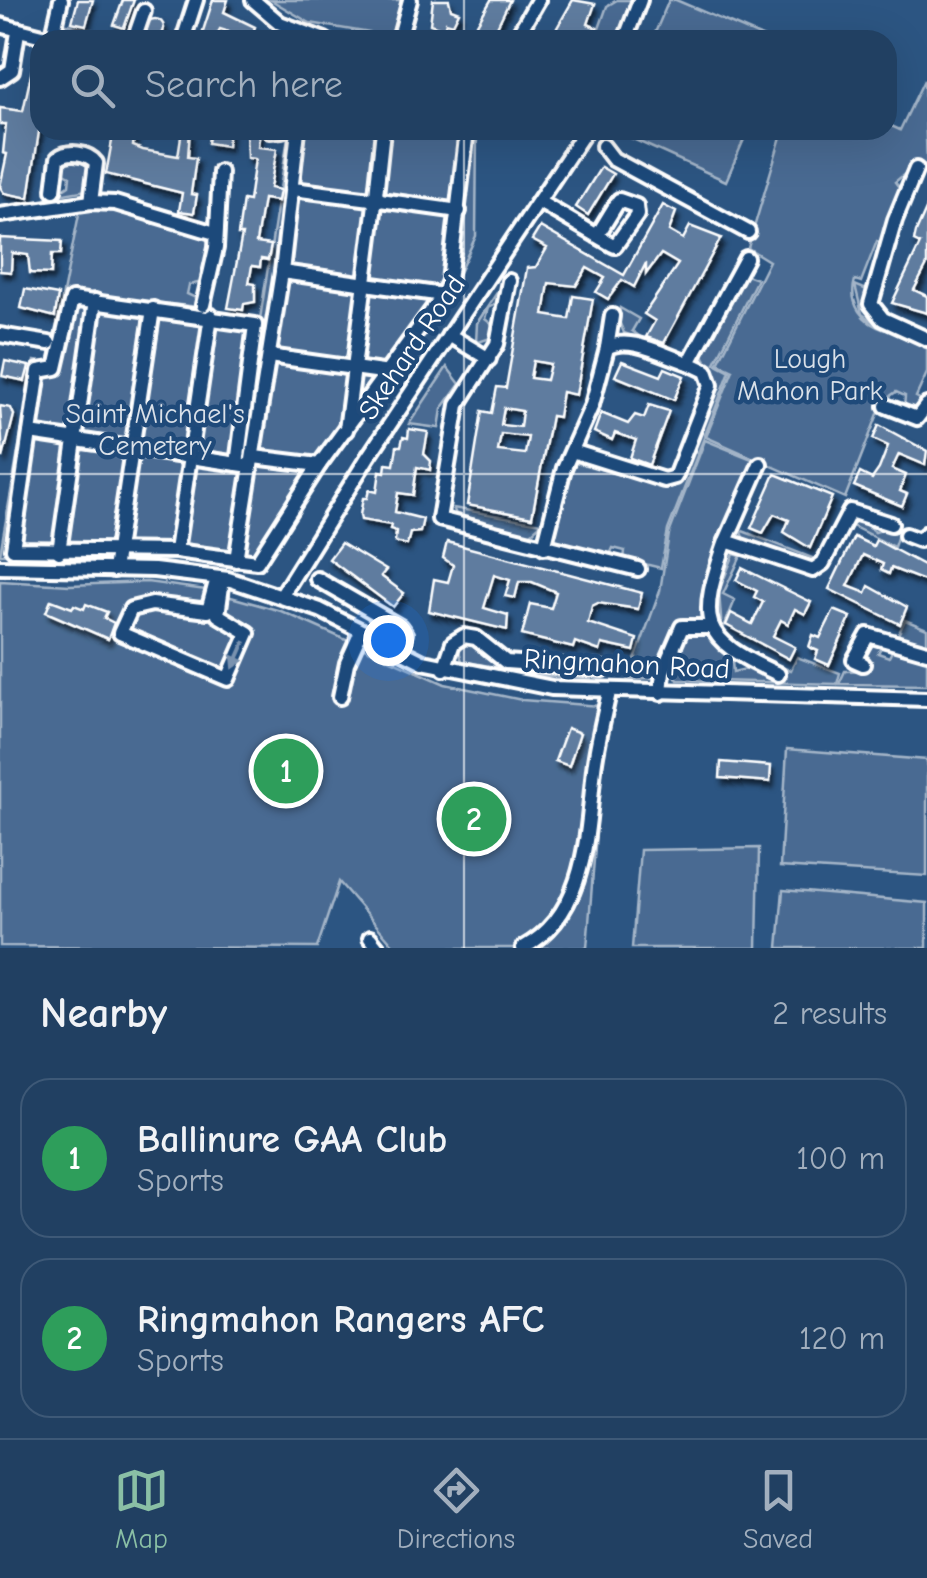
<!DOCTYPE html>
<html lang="en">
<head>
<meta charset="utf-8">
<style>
  :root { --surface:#214062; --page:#2d4b6b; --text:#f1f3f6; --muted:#a2afbe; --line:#3e5977; --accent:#8abfa5 }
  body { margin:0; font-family:"Comic Neue",sans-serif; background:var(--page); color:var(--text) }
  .you { position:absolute; left:388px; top:640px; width:35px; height:35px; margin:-25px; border:8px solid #fff; border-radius:50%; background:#1a73e8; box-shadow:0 0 0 15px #1a73e833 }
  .badge { display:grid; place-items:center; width:65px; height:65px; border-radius:50%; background:var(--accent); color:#fff; font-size:32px; font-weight:700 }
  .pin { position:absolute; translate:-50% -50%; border:5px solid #fff; box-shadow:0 2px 10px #0006 }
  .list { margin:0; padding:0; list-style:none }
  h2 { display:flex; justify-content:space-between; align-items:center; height:130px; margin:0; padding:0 40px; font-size:42px }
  h2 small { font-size:32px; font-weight:400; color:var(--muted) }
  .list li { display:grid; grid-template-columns:65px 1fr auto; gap:30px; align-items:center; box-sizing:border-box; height:160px; margin:0 20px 20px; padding:0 20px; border:2px solid var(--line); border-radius:30px }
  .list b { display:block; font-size:38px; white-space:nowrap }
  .list p { margin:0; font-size:32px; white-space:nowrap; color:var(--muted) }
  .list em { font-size:32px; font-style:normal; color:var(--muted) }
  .icon { flex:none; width:55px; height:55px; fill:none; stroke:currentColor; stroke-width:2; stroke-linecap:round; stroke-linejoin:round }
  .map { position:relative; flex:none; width:927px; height:948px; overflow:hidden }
  .search { position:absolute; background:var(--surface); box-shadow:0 10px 40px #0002; left:30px; right:30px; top:30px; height:110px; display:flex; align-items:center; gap:25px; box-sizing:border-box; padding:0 35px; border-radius:30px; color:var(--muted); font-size:38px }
  .sheet { height:490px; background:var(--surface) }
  nav { display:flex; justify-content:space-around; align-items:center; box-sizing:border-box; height:140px; border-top:2px solid var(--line); background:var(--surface); font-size:28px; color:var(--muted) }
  nav a { display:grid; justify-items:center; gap:5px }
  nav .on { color:var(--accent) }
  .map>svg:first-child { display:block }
  .green { fill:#486b92; stroke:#a4b5c8; stroke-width:2.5 }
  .building { fill:#5e7c9f; stroke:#fff; stroke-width:2.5; fill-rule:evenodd; filter:url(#shadow) }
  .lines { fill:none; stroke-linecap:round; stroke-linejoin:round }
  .minor-casing { stroke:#fff; stroke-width:20 }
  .minor { stroke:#1f4a7a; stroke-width:12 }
  .oneway { fill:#7992af }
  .grid { fill:none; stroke:#fff; stroke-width:2.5; stroke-opacity:0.55 }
  .labels { text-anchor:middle; stroke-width:9; stroke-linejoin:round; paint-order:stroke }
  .street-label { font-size:28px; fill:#fff; stroke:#1f4a7a }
  .park-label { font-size:28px; fill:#dae1e9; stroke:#1f4a7a }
</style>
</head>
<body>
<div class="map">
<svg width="927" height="948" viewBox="0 0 927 948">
  <defs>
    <filter id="shadow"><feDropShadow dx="3" dy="5.5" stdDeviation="2.5" flood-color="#0009"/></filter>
  </defs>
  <rect width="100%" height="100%" fill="#2c5582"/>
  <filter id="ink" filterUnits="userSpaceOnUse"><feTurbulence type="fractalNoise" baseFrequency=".01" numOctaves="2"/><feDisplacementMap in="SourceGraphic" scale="20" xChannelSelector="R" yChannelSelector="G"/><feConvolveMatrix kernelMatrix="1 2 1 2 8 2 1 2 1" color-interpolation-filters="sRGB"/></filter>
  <g filter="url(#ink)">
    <g class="green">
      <polygon points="271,0 404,0 396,28 388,36 310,23"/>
      <polygon points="617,0 632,0 616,40 595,40 607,6"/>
      <polygon points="669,0 676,0 769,40 652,40"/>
      <polygon points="63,23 127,38 71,36"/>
      <path d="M924 80 927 166 913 167 895 182 901 190 884 243 877 241 861 282 855 280C848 304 863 323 885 330L862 314 855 285 867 290C860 325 902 334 927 346V373L916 397 924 401 918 411 904 408 905 396 896 392 883 401 845 498 706 437 733 370 718 363 769 261 748 248 783 130H887V124L900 130Z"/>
      <path d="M289 130H477L476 236 458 275 258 569 180 555 0 554 34 361 49 363 80 209C126 202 163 228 206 238L211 247 202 282 189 285 187 294 198 299 199 307 103 297 260 319Z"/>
      <polygon points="613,130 748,130 726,181"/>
      <polygon points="65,160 89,164 87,190 47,197 48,192 57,193 69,185 70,176 61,171"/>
      <polygon points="743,274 757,279 715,363 730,371 668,530 661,568 624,559 625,551 613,548 609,557 561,545 553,537 575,462 666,488 677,483 716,380 701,351"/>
      <polygon points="502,285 498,303 488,308 485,319 494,326 493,337 476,343 477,323"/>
      <polygon points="620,308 639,319 632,331 648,342 624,333 618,319"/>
      <polygon points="447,367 460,384 442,409 439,428 409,424"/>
      <polygon points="705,440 757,461 716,553 706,616 700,621 678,621 653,678 628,679 660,591 669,534"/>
      <polygon points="453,508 542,523 530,534 456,514"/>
      <polygon points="854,516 875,532 888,528 899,532 894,547 850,525"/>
      <polygon points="740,530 815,559 804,562 744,540"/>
      <polygon points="734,554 741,556 723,594 735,600 722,632 719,591"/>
      <polygon points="0,581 70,585 147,582 206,590 281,611 445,684 522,700 612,707 602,758 587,948 396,948 339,882 317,948 0,946"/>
      <polygon points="905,620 927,629 927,644 897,637"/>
      <polygon points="703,632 732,661 733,672 750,668 778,679 783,668 791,670 797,657 840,673 837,684 678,680 672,671 685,637"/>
      <polygon points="870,641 883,644 878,653 889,657 893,649 927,657 927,685 839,684 845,671 868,670 872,661 863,651"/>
      <polygon points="474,642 498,664 592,678 545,676 462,661 458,647"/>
      <polygon points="787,749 927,760 927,876 780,867"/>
      <polygon points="759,848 757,948 632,948 640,850"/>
      <polygon points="783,890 927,903 927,948 778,948"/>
    </g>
    <g class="building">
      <polygon points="78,0 93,0 86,25 72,22"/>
      <polygon points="123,0 134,0 124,28 114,25"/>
      <polygon points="213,0 228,0 224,12 255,27 251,39 220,29 215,38 202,34"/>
      <polygon points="433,0 449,0 451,9 459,12 453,24 446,22 444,29 430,24"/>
      <polygon points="491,0 510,0 493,35 479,30 477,24"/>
      <polygon points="573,0 595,4 588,24 597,28 593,40 550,40"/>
      <circle cx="155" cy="28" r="9"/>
      <polygon points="35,56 40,57 40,125 29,198 4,193 0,187 7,154 3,153 6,124 0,124 0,108 23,111"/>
      <polygon points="114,130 135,130 133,146 143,150 178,156 182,130 190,130 188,157 196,158 191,194 197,195 194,213 179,211 182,193 106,174"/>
      <polygon points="210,130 229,130 227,146 208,143"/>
      <polygon points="246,130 260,130 258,147 277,149 270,188 280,190 278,201 263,199 256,243 271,245 268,260 261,259 260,267 252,266 249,283 255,284 255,302 244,304 243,310 228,308 242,235 238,235 243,200 249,201 255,159 247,158"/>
      <polygon points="601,167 613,174 588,215 576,207"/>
      <path d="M663 205 676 212 669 231 683 239 690 226 721 238 664 343 646 337 655 321 644 314 678 264 661 254 646 274V263L634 287 622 280 608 299 596 292 605 278 587 268 576 286 549 283 544 315 569 319 573 296 593 299 576 395 562 392 558 417 551 416 532 517 467 505 482 411 492 413 497 387 506 388 527 268 536 267 547 248 532 240 540 227 624 275ZM533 361 550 364 546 380 530 378ZM504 408 522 411 520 427 501 425ZM501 434 528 437 525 454 498 451Z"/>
      <polygon points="927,207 927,265 914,290 927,296 927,313 892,303 920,244 914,241 916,232"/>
      <polygon points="0,238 62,241 61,254 52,254 51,274 30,273 28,255 12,253 11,272 0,271"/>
      <polygon points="25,289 58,295 55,317 21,308"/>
      <polygon points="5,361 29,366 25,381 2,376"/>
      <polygon points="622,361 661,376 665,368 684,376 674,400 615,376"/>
      <polygon points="649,405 669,411 649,465 630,458 636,440 615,433 612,440 594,432 601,413 628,424 635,415 644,418"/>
      <polygon points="0,406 11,408 14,415 3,458"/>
      <polygon points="879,425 927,451 925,465 899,454 892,469 906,475 900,491 907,494 902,506 854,486 860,473 872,479 879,469 888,446 873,439"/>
      <polygon points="409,429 428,432 424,454 431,461 430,470 417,467 413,495 398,493 395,512 423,519 420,532 410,533 407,545 395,542 396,531 390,529 391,525 361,520 360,515 363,498 367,498 369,490 377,492 380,471 385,472 386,464 394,465 397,446 401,446 403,437 408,438"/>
      <polygon points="775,474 832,497 810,548 784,532 789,520 774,514 763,533 751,528"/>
      <polygon points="854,537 873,546 876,540 927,567 927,582 891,568 889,574 881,570 883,564 863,555 859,563 848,586 866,593 869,586 907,607 900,624 829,589"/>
      <polygon points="447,542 642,593 638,609 598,603 592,606 588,623 637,639 634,651 602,644 600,651 575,642 573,648 522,635 530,604 551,608 556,592 532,582 519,582 515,598 505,596 510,580 494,575 484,608 508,615 507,630 429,611 434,579 448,582 453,565 443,558"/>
      <polygon points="341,543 386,570 381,576 404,593 393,607 329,559"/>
      <polygon points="742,568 811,602 805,614 795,609 788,624 781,620 773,636 795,647 789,659 726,625 731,613 752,624 763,602 754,597 757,591 736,580"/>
      <polygon points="51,600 72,608 74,605 84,609 86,604 107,612 104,618 114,623 108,639 46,612"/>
      <polygon points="834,610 851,617 829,665 815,659 818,651 809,647 813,635 820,638"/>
      <polygon points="567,728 580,733 569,766 555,761"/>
      <polygon points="721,762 771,766 770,782 720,778"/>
    </g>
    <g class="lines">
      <defs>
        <g id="minor">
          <polyline points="253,0 280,23 325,40"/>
          <polyline points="0,25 58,40"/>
          <polyline points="52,39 61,0"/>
          <polyline points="134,40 144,11"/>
          <polyline points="183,40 196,0"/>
          <polyline points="399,40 410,0"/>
          <polyline points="515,40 538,0"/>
          <polyline points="625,40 640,0"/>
          <polyline points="0,78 12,70 18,32"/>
          <polyline points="270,131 282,130"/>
          <polyline points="603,146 613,159 748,232"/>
          <polyline points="916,169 895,220 871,304 883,319 927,339"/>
          <polyline points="293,189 371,199"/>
          <path d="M54 190 58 158C68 150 88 152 96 163L91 202"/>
          <polyline points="376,195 371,199 375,204 380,200 376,195 383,130"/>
          <polyline points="380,200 459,211"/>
          <path d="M539 202C564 216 588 231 613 245L615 246 637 215 636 206 619 200 597 236"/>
          <polyline points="0,215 91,202 115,203 215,233"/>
          <polyline points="282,272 443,295"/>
          <polyline points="509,281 497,344 458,405 439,519 638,569"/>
          <polyline points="203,305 216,248 220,172"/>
          <polyline points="0,335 49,343"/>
          <polyline points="449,335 489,359"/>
          <polyline points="607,348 612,316"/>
          <polyline points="269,356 389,373"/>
          <polyline points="886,406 917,418 927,405"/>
          <polyline points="346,430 375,204"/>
          <polyline points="30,433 244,465"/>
          <polyline points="572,451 664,480 675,477 711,385 706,371 689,363"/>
          <polyline points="254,457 319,465 443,295 449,281 467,130"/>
          <polyline points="237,464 255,325 72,299 56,368 39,371 13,549 176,551 257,562 319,465"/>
          <polyline points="906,535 919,540 927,533"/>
          <polyline points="726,541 760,464"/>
          <path d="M544 547 564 468 592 405 607 348C628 334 666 356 689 363L746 258"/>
          <polyline points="176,551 211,316"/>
          <polyline points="59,552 95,301"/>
          <polyline points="236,560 282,272 298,130"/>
          <polyline points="0,567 154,570 228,579 320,610 423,662 552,688 927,699"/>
          <polyline points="114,570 153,309"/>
          <polyline points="217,578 208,611 152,604 131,609 120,633 228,679 248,633 218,615 223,579"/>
          <polyline points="317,579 400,627 405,634 398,651"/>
          <polyline points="282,595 368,457 586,130"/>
          <polyline points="863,664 854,660 868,635 927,652"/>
          <polyline points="444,669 453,643 464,636 476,638 506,662 603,669"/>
          <path d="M778 674C699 638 697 623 726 541L813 570 823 563 850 511 891 524"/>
          <polyline points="661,693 663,671 682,627 712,627"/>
          <polyline points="340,697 347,663 361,632"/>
          <polyline points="370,938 378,948"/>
          <path d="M523 948C587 914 587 833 594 769 597 743 604 717 609 692"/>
        </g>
      </defs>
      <use href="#minor" class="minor-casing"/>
      <use href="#minor" class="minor"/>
    </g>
    <defs><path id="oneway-solid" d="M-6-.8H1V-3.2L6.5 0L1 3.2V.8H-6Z" transform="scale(2.5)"/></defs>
    <use class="oneway" href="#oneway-solid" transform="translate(239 655) rotate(114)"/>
  </g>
  <path class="grid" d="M464 0V40M464 130V948M0 474H927"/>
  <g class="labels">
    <g class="street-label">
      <text transform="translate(411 347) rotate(-56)" y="10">Skehard Road</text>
      <text transform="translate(627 663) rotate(3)" y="10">Ringmahon Road</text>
    </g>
    <g class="park-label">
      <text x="810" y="368">Lough<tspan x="810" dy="32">Mahon Park</tspan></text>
      <text x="155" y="423">Saint Michael's<tspan x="155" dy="32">Cemetery</tspan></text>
    </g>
  </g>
</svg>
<div class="you"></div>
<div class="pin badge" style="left:286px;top:771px;background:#2e9e5b">1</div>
<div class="pin badge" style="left:474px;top:819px;background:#2e9e5b">2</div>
<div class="search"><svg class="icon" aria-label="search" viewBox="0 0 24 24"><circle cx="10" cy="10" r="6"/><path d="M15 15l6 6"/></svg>Search here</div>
</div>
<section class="sheet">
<h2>Nearby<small>2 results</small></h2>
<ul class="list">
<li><span class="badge" style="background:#2e9e5b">1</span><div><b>Ballinure GAA Club</b><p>Sports</p></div><em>100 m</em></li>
<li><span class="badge" style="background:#2e9e5b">2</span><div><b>Ringmahon Rangers AFC</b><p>Sports</p></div><em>120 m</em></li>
</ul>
</section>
<nav>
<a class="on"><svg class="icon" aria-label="map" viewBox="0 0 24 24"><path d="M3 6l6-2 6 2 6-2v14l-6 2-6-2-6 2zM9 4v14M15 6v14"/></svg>Map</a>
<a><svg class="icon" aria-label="directions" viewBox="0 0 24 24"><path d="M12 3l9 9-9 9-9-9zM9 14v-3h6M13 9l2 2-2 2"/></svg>Directions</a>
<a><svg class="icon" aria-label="saved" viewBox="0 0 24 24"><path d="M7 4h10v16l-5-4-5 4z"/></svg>Saved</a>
</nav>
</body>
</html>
